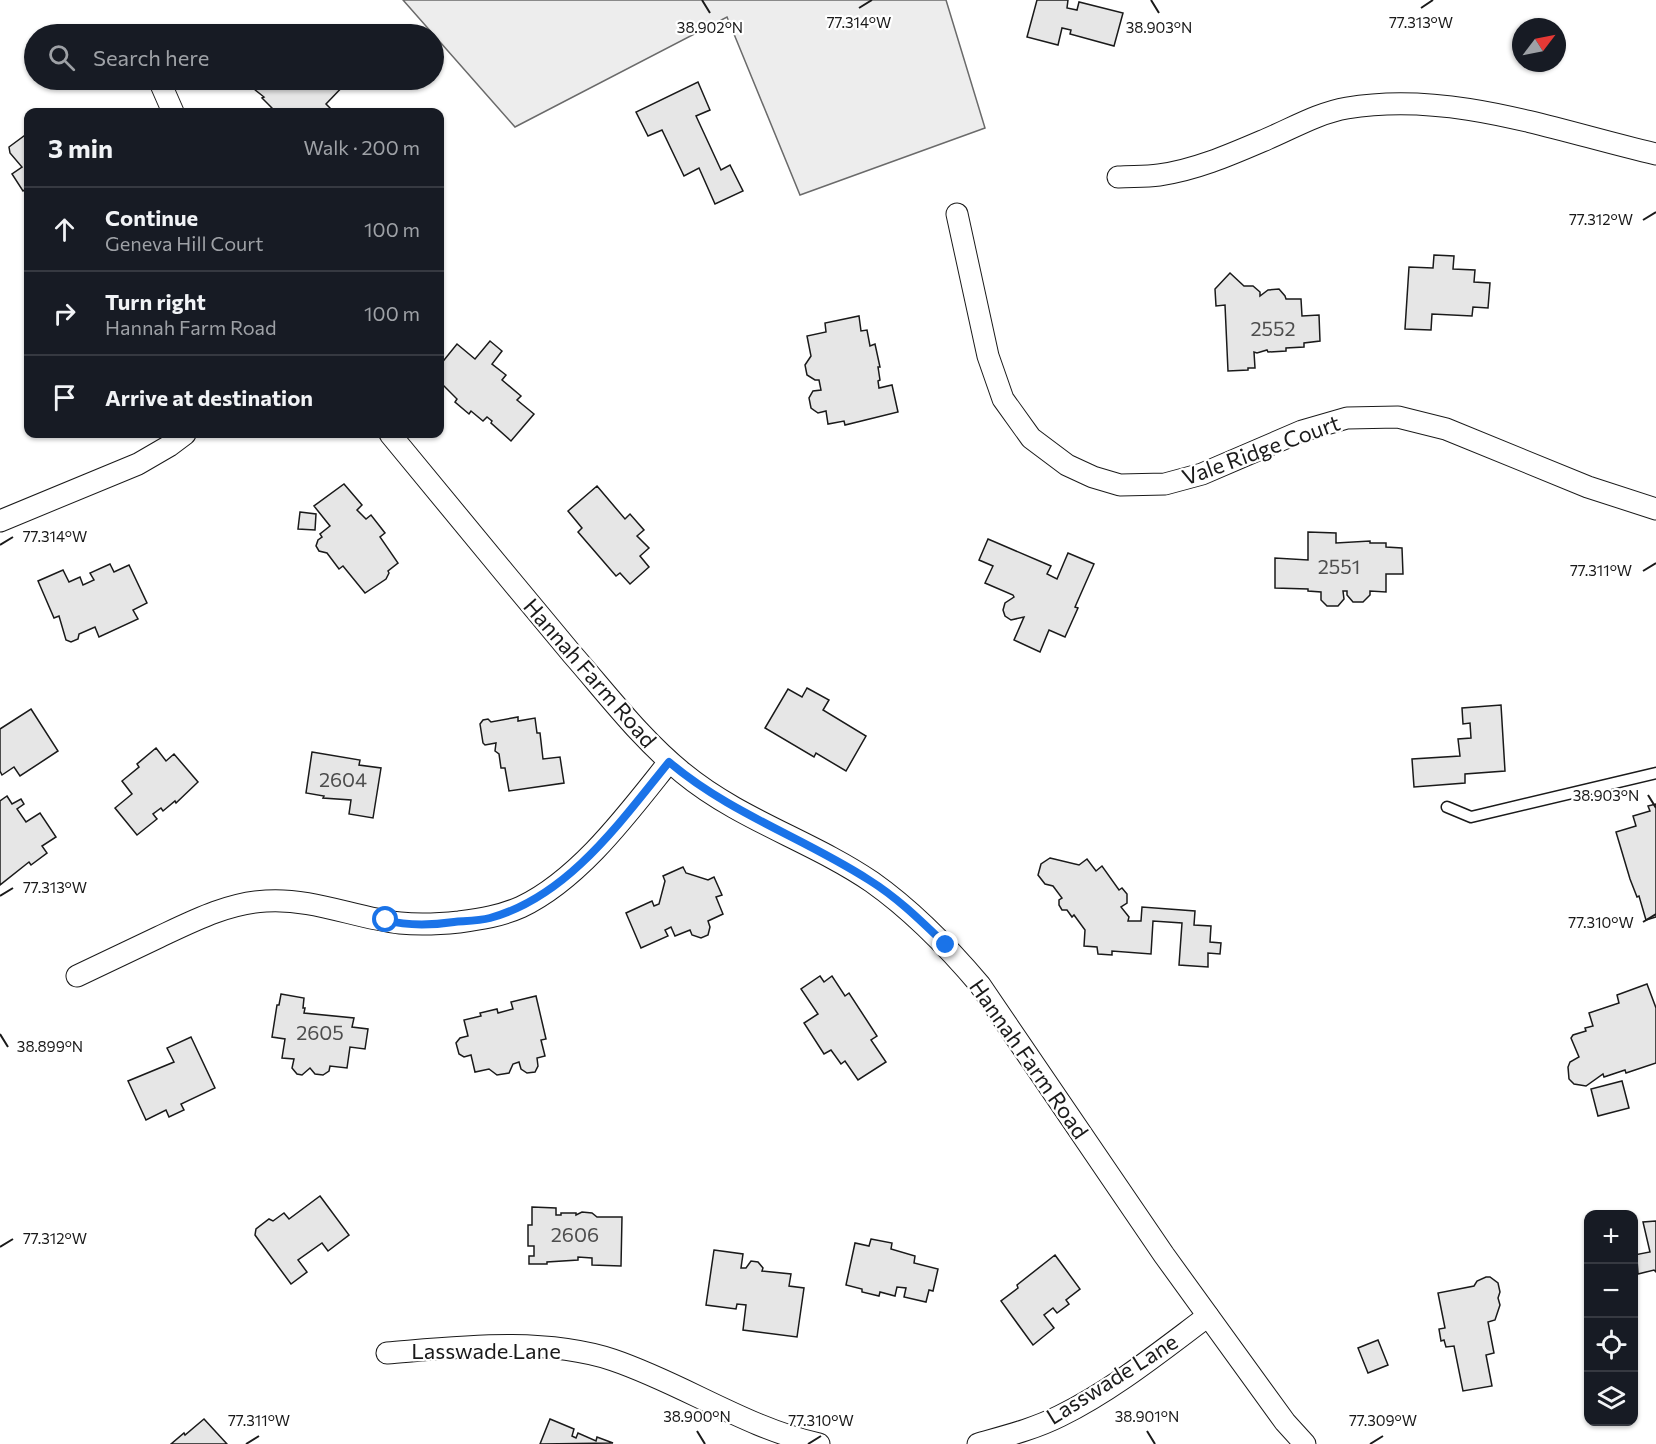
<!DOCTYPE html>
<html lang="en">
<head>
<meta charset="utf-8">
<style>
  :root { --surface:#171b24; --page:#242831; --text:#f1f3f6; --muted:#9ea1a6; --line:#363941 }
  body { margin:0; font-family:Commissioner,sans-serif; background:var(--page); color:var(--text) }
  .controls { position:absolute; right:18px; bottom:18px; display:grid; overflow:hidden; border-radius:12px; box-shadow:0 2px 4px #0004 }
  .controls button { width:54px; height:54px; display:grid; place-items:center; padding:0; border:0; border-bottom:2px solid var(--line); background:var(--surface); color:var(--text); font:30px sans-serif }
  .compass { position:absolute; left:1512px; top:18px; width:54px; height:54px; border-radius:50%; background:var(--surface); box-shadow:0 2px 4px #0004; rotate:58deg }
  .stop { position:absolute; width:18px; height:18px; margin:-14px; border:4px solid #1a73e8; border-radius:50%; background:#fff }
  .stop.end { background:#1a73e8; border-color:#fff; box-shadow:0 2px 6px #0008 }
  .list { margin:0; padding:0; list-style:none }
  h2 { display:flex; justify-content:space-between; align-items:center; height:78px; margin:0; padding:0 24px; font-size:26px }
  h2 small { font-size:20px; font-weight:400; color:var(--muted) }
  .list li { display:grid; grid-template-columns:39px 1fr auto; gap:18px; align-items:center; box-sizing:border-box; height:84px; padding:0 24px; border-top:2px solid var(--line) }
  .list b { display:block; font-size:22px; white-space:nowrap }
  .list p { margin:0; font-size:20px; white-space:nowrap; color:var(--muted) }
  .list em { font-size:20px; font-style:normal; color:var(--muted) }
  .icon { flex:none; width:33px; height:33px; fill:none; stroke:currentColor; stroke-width:2; stroke-linecap:round; stroke-linejoin:round }
  .map { position:relative; flex:none; width:1656px; height:1444px; overflow:hidden }
  .search { position:absolute; background:var(--surface); box-shadow:0 2px 4px #0004; left:24px; top:24px; width:420px; height:66px; display:flex; align-items:center; gap:15px; box-sizing:border-box; padding:0 21px; border-radius:33px; color:var(--muted); font-size:22px }
  .panel { position:absolute; background:var(--surface); box-shadow:0 2px 4px #0004; left:24px; top:108px; width:420px; height:330px; border-radius:12px }
  .map>svg:first-child { display:block }
  .built { fill:#ededed; stroke:#6a6a6a; stroke-width:1.5 }
  .building { fill:#e6e6e6; stroke:#1a1a1a; stroke-width:1.5 }
  .lines { fill:none; stroke-linecap:round; stroke-linejoin:round }
  .service-casing { stroke:#1a1a1a; stroke-width:13 }
  .minor-casing { stroke:#1a1a1a; stroke-width:23 }
  .service { stroke:#fff; stroke-width:10 }
  .minor { stroke:#fff; stroke-width:21 }
  .route { stroke:#1a73e8; stroke-width:8 }
  .ticks { fill:none; stroke:#1a1a1a; stroke-width:2 }
  .labels { text-anchor:middle; stroke-width:4.5; stroke-linejoin:round; paint-order:stroke }
  .number-label { font-size:20px; fill:#4d4d4d }
  .street-label { font-size:22px; fill:#1a1a1a; stroke:#fff }
  .ticks-label { font-size:15px; text-anchor:middle; fill:#1a1a1a; stroke:#fff; stroke-width:4.5; stroke-linejoin:round; paint-order:stroke }
</style>
</head>
<body>
<div class="map">
<svg width="1656" height="1444" viewBox="0 0 1656 1444">
  <rect width="100%" height="100%" fill="#fff"/>
  <polygon class="built" points="403,0 946,0 985,128 800,195 727,17 515,127"/>
  <g class="building">
    <polygon points="1037,0 1068,0 1067,8 1077,10 1079,2 1123,13 1114,46 1070,34 1071,30 1062,28 1058,45 1027,37"/>
    <polygon points="256,80 349,80 326,104 333,111 332,112 274,112 270,109 272,108 262,98 264,97 254,89 256,88 252,84"/>
    <polygon points="698,82 710,110 696,116 721,170 730,165 743,191 715,204 699,168 684,176 662,130 648,136 636,112"/>
    <polygon points="28,133 28,188 23,191 12,174 22,167 10,153 9,147"/>
    <polygon points="1434,255 1454,256 1453,269 1475,270 1474,282 1490,283 1488,308 1473,307 1472,316 1432,314 1431,330 1405,329 1409,267 1433,268"/>
    <polygon points="1230,273 1244,286 1253,286 1260,292 1260,296 1268,290 1279,289 1285,296 1286,299 1301,299 1302,316 1319,315 1320,341 1304,343 1304,347 1286,348 1286,351 1268,352 1267,350 1257,353 1254,352 1255,368 1248,368 1248,370 1228,371 1225,305 1216,306 1215,289"/>
    <polygon points="859,316 861,331 867,330 870,346 875,344 880,367 878,367 880,380 878,381 879,388 892,385 898,412 845,425 844,421 828,424 826,411 818,413 811,408 809,398 813,391 821,390 819,380 815,380 807,375 805,365 811,356 807,336 826,332 825,323"/>
    <polygon points="490,341 502,351 492,364 506,375 502,380 521,396 517,400 534,414 511,441 491,423 492,421 487,417 483,421 471,411 469,414 455,402 457,399 440,382 440,365 457,344 475,359"/>
    <polygon points="344,484 362,505 357,510 366,519 371,515 385,533 380,537 398,563 388,571 389,573 386,579 365,593 343,566 339,569 327,553 319,551 316,546 318,540 322,537 320,534 330,526 314,506"/>
    <polygon points="597,486 625,519 630,514 644,530 637,536 649,548 640,556 649,567 630,584 620,573 616,576 578,532 582,528 568,511"/>
    <polygon points="300,512 316,514 315,530 298,529"/>
    <polygon points="1308,532 1336,533 1336,543 1370,541 1370,543 1386,543 1386,547 1402,548 1403,574 1386,574 1386,592 1370,591 1370,595 1363,602 1353,602 1347,595 1347,591 1343,591 1344,599 1338,606 1327,606 1321,600 1321,592 1308,591 1308,589 1275,588 1275,558 1308,560"/>
    <polygon points="988,539 1051,566 1047,574 1057,579 1068,553 1094,564 1075,607 1078,608 1065,637 1049,630 1040,652 1014,640 1024,617 1011,620 1005,616 1003,610 1005,603 1014,597 1013,595 985,583 993,566 979,560"/>
    <polygon points="110,564 114,572 129,565 147,603 133,610 138,619 99,637 95,627 79,634 78,639 71,642 66,640 59,616 54,618 38,581 63,570 69,582 80,577 83,585 94,580 90,573"/>
    <polygon points="807,688 829,700 823,710 866,736 846,771 816,753 814,757 765,728 788,689 802,697"/>
    <polygon points="1501,705 1505,771 1465,774 1465,783 1414,787 1412,759 1460,756 1458,739 1471,738 1470,723 1463,724 1462,708"/>
    <polygon points="31,709 58,751 20,776 14,767 2,775 0,771 0,729"/>
    <polygon points="518,717 518,721 535,718 537,733 540,733 543,759 560,757 564,783 509,791 505,768 501,768 499,754 495,751 496,743 485,745 483,743 480,724 483,720 488,719 491,722"/>
    <polygon points="156,748 166,761 174,754 198,782 176,803 175,801 163,811 161,808 153,814 157,819 137,835 115,808 132,794 122,781 139,767 137,764"/>
    <polygon points="312,752 360,760 359,765 381,768 373,818 349,814 351,800 323,798 324,796 306,793"/>
    <polygon points="7,796 12,804 21,799 24,804 17,809 26,822 40,813 56,837 42,846 47,853 31,865 29,862 0,885 0,801"/>
    <polygon points="1656,804 1656,917 1646,920 1639,896 1637,897 1630,879 1616,832 1636,826 1633,816 1650,811 1648,806"/>
    <polygon points="1050,858 1079,865 1087,859 1096,871 1102,866 1119,890 1122,888 1127,894 1127,903 1121,907 1129,917 1128,921 1141,921 1142,907 1195,911 1194,925 1211,926 1210,942 1221,943 1220,954 1208,953 1208,967 1179,965 1182,923 1153,921 1151,954 1112,951 1112,955 1098,954 1097,947 1084,946 1085,930 1074,915 1072,917 1067,910 1062,910 1059,905 1059,900 1062,898 1053,886 1045,884 1038,875 1041,864"/>
    <polygon points="683,867 686,873 708,880 714,877 722,895 716,897 723,914 708,921 710,927 708,935 701,938 692,935 690,930 675,936 671,927 665,930 668,936 641,948 626,913 652,901 654,906 659,904 665,881 663,876"/>
    <polygon points="820,976 824,982 832,976 845,996 849,993 877,1036 871,1040 886,1062 858,1080 845,1061 841,1064 831,1050 824,1054 804,1023 818,1014 801,989"/>
    <polygon points="1647,984 1656,1008 1656,1063 1626,1073 1625,1070 1604,1077 1603,1074 1586,1086 1574,1084 1569,1079 1568,1067 1570,1062 1579,1057 1571,1038 1573,1035 1586,1031 1585,1028 1593,1026 1589,1013 1619,1003 1617,995"/>
    <polygon points="281,994 304,998 303,1008 305,1008 304,1013 354,1018 352,1027 368,1029 365,1049 350,1047 347,1068 330,1066 329,1071 323,1075 315,1074 310,1068 302,1075 297,1074 292,1068 294,1059 282,1058 285,1039 272,1037 277,1005 279,1005"/>
    <polygon points="536,996 546,1039 541,1040 545,1056 537,1058 538,1066 535,1072 527,1073 521,1069 519,1062 513,1064 509,1073 497,1075 489,1069 475,1072 471,1055 464,1057 459,1054 456,1043 460,1038 468,1036 464,1020 481,1016 480,1013 497,1009 498,1013 513,1009 511,1002"/>
    <polygon points="191,1037 215,1088 181,1104 184,1110 169,1117 166,1110 146,1120 128,1081 174,1062 167,1048"/>
    <polygon points="1622,1081 1629,1108 1598,1116 1591,1089"/>
    <polygon points="320,1196 349,1235 328,1251 322,1243 298,1260 307,1272 291,1284 255,1235 256,1229 269,1219 273,1221 284,1213 289,1219"/>
    <polygon points="532,1207 556,1208 556,1215 561,1215 561,1213 576,1213 576,1215 582,1212 592,1213 597,1217 622,1217 621,1266 592,1265 592,1258 578,1257 578,1260 547,1262 547,1264 529,1264 529,1256 534,1256 534,1246 528,1246 528,1225 532,1225"/>
    <polygon points="1656,1221 1656,1272 1654,1270 1638,1274 1637,1260 1635,1261 1634,1255 1650,1252 1643,1222"/>
    <polygon points="871,1239 892,1243 891,1249 915,1256 914,1263 938,1269 933,1291 929,1290 926,1302 904,1297 906,1288 897,1287 895,1296 880,1292 879,1296 862,1292 862,1289 846,1285 855,1243 869,1246"/>
    <polygon points="714,1250 743,1254 741,1268 746,1268 751,1261 758,1262 763,1268 762,1271 791,1274 789,1286 804,1288 797,1337 743,1330 746,1305 737,1304 736,1309 706,1305"/>
    <polygon points="1055,1255 1080,1289 1066,1300 1069,1304 1057,1313 1053,1308 1044,1315 1054,1328 1033,1345 1001,1301 1018,1288 1017,1285"/>
    <polygon points="1486,1277 1490,1277 1498,1283 1500,1292 1498,1298 1500,1305 1495,1320 1488,1322 1494,1353 1486,1355 1492,1386 1463,1391 1454,1346 1446,1347 1444,1340 1441,1341 1439,1329 1445,1328 1438,1293 1474,1286 1477,1281"/>
    <polygon points="1378,1340 1388,1365 1368,1373 1358,1348"/>
    <polygon points="204,1419 227,1444 171,1444 184,1433 185,1435"/>
    <polygon points="550,1419 574,1429 572,1436 576,1438 578,1433 596,1441 597,1437 613,1443 540,1444"/>
  </g>
  <g class="lines">
    <defs>
      <polyline id="service" points="1447,807 1471,817 1656,773"/>
      <g id="minor">
        <polyline points="159,80 173,112"/>
        <path d="M1118 177C1131 176 1145 177 1159 175 1196 170 1232 154 1267 139 1293 128 1318 113 1347 108 1451 90 1556 131 1656 154"/>
        <polyline points="957,214 988,356 1003,399 1031,438 1067,465 1093,477 1120,485 1165,484 1202,474 1302,431 1347,418 1398,417 1446,429 1588,487 1656,509"/>
        <path d="M390 434C450 507 511 581 572 654 608 695 641 739 683 773 740 820 812 841 872 882 913 911 947 946 980 985L1164 1255 1285 1422 1305 1444"/>
        <polyline points="0,521 138,464 169,446 185,434"/>
        <path d="M77 976C104 963 132 950 159 937 193 921 228 903 266 901 313 898 355 918 400 923 419 925 440 924 459 922 481 919 501 916 521 907 580 879 629 812 669 762"/>
        <path d="M387 1353C461 1347 542 1337 613 1360 684 1384 746 1428 819 1444"/>
        <path d="M978 1444C1006 1436 1034 1429 1060 1416 1113 1390 1161 1351 1208 1316"/>
      </g>
    </defs>
    <use href="#service" class="service-casing"/>
    <use href="#minor" class="minor-casing"/>
    <use href="#service" class="service"/>
    <use href="#minor" class="minor"/>
  </g>
  <g class="lines">
    <path class="route" d="M386 920C407 926 433 925 454 922 466 921 479 921 490 918 568 897 621 821 669 762 729 813 804 838 869 880 898 898 922 922 946 945"/>
  </g>
  <path class="ticks" d="M702 0 710 13M1151 0 1159 13M859 8 872 0M1421 8 1433 0M1643 220 1656 212M0 545 13 537M1643 571 1656 563M1648 795 1656 808M0 896 13 888M1643 922 1656 914M0 1034 8 1047M0 1247 13 1239M697 1431 705 1444M1147 1431 1155 1444M246 1444 259 1436M808 1444 821 1436M1370 1444 1383 1436"/>
  <g class="labels">
    <g class="number-label">
      <text x="1273" y="336">2552</text>
      <text x="1339" y="574">2551</text>
      <text x="343" y="787">2604</text>
      <text x="320" y="1040">2605</text>
      <text x="575" y="1242">2606</text>
    </g>
    <g class="street-label">
      <text transform="translate(1261 450) rotate(-20)" y="8">Vale Ridge Court</text>
      <text transform="translate(590 673) rotate(49)" y="8">Hannah Farm Road</text>
      <text transform="translate(1029 1059) rotate(55)" y="8">Hannah Farm Road</text>
      <text x="486" y="1359">Lasswade Lane</text>
      <text transform="translate(1112 1379) rotate(-32)" y="8">Lasswade Lane</text>
    </g>
  </g>
  <g class="ticks-label">
    <text x="859" y="28">77.314°W</text>
    <text x="1421" y="28">77.313°W</text>
    <text x="1159" y="33">38.903°N</text>
    <text x="710" y="33">38.902°N</text>
    <text x="1601" y="225">77.312°W</text>
    <text x="55" y="542">77.314°W</text>
    <text x="1601" y="576">77.311°W</text>
    <text x="1606" y="801">38.903°N</text>
    <text x="55" y="893">77.313°W</text>
    <text x="1601" y="928">77.310°W</text>
    <text x="50" y="1052">38.899°N</text>
    <text x="55" y="1244">77.312°W</text>
    <text x="697" y="1422">38.900°N</text>
    <text x="1147" y="1422">38.901°N</text>
    <text x="259" y="1426">77.311°W</text>
    <text x="821" y="1426">77.310°W</text>
    <text x="1383" y="1426">77.309°W</text>
  </g>
</svg>
<div class="controls">
<button>+</button>
<button>−</button>
<button><svg class="icon" aria-label="locate" viewBox="0 0 24 24"><circle cx="12" cy="12" r="6"/><path d="M12 2v4M12 18v4M2 12h4M18 12h4"/></svg></button>
<button><svg class="icon" aria-label="layers" viewBox="0 0 24 24"><path d="M12 4l9 5-9 5-9-5zM3 14l9 5 9-5"/></svg></button>
</div>
<svg class="compass" viewBox="-18 -18 36 36"><path d="M0-13l5 13h-10z" fill="#e53935"/><path d="M0 13l5-13h-10z" fill="#9ea1a6"/></svg>
<div class="stop" style="left:386px;top:920px"></div>
<div class="stop end" style="left:946px;top:945px"></div>
<div class="search"><svg class="icon" aria-label="search" viewBox="0 0 24 24"><circle cx="10" cy="10" r="6"/><path d="M15 15l6 6"/></svg>Search here</div>
<section class="panel">
<h2>3 min<small>Walk · 200 m</small></h2>
<ul class="list">
<li><svg class="icon" aria-label="ahead" viewBox="0 0 24 24"><path d="M12 20V5M6 11l6-6 6 6"/></svg><div><b>Continue</b><p>Geneva Hill Court</p></div><em>100 m</em></li>
<li><svg class="icon" aria-label="right" viewBox="0 0 24 24"><path d="M7 20v-9h11M14 6l5 5-5 5"/></svg><div><b>Turn right</b><p>Hannah Farm Road</p></div><em>100 m</em></li>
<li><svg class="icon" aria-label="arrive" viewBox="0 0 24 24"><path d="M6 21V4h12l-3 4 3 4H6"/></svg><div><b>Arrive at destination</b></div></li>
</ul>
</section>
</div>
</body>
</html>
